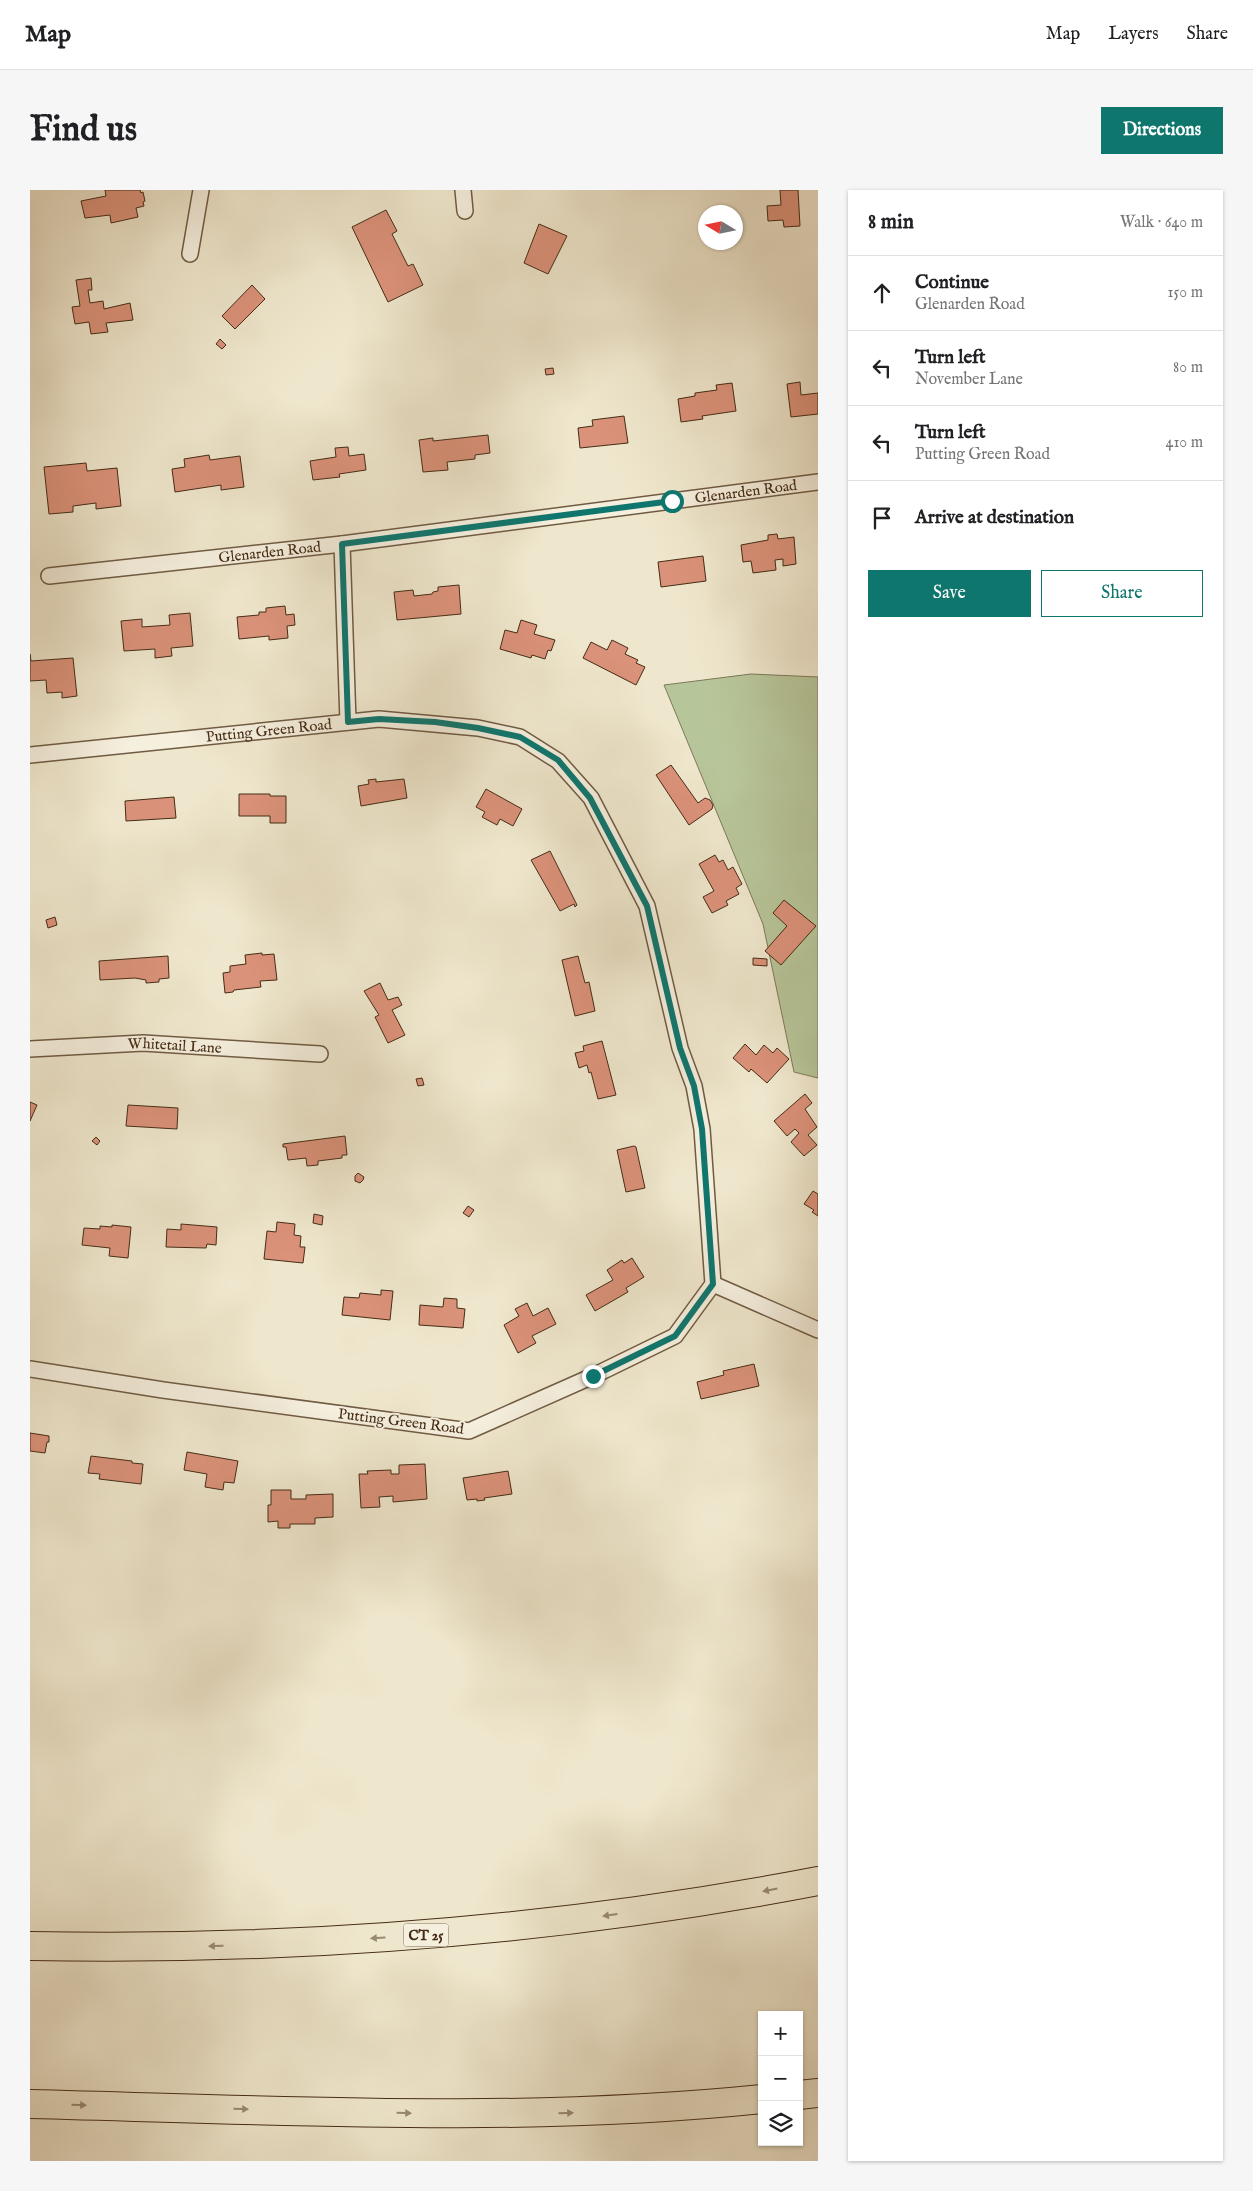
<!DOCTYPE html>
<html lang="en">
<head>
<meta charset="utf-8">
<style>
  :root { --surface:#fff; --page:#f6f6f6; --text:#202124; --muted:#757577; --line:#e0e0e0; --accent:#0f766e }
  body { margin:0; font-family:"IM FELL English",serif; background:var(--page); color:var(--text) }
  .controls { position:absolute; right:15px; bottom:15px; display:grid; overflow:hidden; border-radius:0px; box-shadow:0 1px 4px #0004 }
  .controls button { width:45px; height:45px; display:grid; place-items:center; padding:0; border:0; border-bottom:1px solid var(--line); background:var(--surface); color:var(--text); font:25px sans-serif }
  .compass { position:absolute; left:668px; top:15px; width:45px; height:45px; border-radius:50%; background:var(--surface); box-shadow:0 1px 4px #0004; rotate:280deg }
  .stop { position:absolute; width:15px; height:15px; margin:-11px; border:4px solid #0f766e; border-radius:50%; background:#fff }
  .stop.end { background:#0f766e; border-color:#fff; box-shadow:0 1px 5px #0008 }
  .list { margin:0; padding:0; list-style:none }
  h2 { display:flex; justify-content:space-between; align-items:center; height:65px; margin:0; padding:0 20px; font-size:21px }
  h2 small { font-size:16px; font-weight:400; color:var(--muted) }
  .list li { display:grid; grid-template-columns:32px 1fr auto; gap:15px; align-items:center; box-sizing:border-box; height:75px; padding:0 20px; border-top:1px solid var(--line) }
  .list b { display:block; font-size:19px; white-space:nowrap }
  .list p { margin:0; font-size:16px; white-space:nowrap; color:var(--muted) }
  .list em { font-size:16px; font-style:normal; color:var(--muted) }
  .actions { display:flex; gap:10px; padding:15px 20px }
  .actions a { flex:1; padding:11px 0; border:1px solid var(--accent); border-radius:0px; text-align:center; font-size:18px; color:var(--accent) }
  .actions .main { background:var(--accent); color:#fff }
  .icon { flex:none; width:28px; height:28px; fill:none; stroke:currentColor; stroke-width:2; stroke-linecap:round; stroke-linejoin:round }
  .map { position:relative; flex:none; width:788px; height:1971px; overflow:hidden; border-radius:0px }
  header { display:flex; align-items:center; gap:30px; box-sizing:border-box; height:70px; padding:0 25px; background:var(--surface); border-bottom:1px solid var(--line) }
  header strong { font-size:24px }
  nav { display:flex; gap:28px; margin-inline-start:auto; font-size:18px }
  .intro { display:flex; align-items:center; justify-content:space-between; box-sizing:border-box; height:120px; padding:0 30px }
  h1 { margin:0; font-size:35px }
  .button { padding:12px 22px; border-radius:0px; background:var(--accent); color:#fff; font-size:18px; font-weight:700 }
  main { display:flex; gap:30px; padding:0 30px }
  aside { flex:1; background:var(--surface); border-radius:0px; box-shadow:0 1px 4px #0004 }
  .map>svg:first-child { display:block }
  .green { fill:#b7c69a; stroke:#7e7958 }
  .building { fill:#db927a; stroke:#452c15 }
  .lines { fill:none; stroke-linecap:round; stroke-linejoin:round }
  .street-casing { stroke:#705b43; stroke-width:18 }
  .highway-casing { stroke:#452c15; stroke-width:30 }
  .street { stroke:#f5efde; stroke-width:15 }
  .highway { stroke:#efe7cd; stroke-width:28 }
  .oneway { fill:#9a8a71 }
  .route { stroke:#0f766e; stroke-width:6 }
  .labels { text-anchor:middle; stroke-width:4; stroke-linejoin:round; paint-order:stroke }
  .shield { fill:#f5efde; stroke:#7a6651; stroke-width:1 }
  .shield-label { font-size:14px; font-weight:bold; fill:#452c15 }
  .street-label { font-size:15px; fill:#452c15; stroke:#f5efde }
</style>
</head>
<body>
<header>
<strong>Map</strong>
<nav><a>Map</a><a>Layers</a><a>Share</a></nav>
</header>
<div class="intro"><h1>Find us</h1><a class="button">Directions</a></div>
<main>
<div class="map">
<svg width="788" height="1971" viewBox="0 0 788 1971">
  <rect width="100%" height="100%" fill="#efe7cd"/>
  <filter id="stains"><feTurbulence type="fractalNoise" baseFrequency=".004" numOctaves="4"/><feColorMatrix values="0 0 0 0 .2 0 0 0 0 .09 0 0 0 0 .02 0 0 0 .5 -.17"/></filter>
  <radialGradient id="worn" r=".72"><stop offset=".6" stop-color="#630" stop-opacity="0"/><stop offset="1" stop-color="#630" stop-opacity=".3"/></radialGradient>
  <polygon class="green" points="721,484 788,487 788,888 764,882 733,734 634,495"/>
  <g class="building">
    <polygon points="75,0 110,0 111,3 113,2 115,11 113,12 114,16 106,18 108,27 81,33 80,25 55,28 51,11 76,6"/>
    <polygon points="750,0 768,0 770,36 754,37 753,30 738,31 737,16 751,15"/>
    <polygon points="356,20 367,41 362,44 378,76 383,74 393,95 358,112 322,37"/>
    <polygon points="509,34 537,46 518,84 494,73"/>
    <polygon points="61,88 62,100 58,100 60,113 73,111 74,119 100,113 103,130 76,133 78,142 61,144 59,132 45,134 42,117 50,116 46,90"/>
    <polygon points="222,95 235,109 205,139 192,126"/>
    <polygon points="190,149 196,155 192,159 186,154"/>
    <polygon points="523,178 524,184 516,185 515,179"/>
    <polygon points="770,192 771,205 788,203 788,224 761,227 757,194"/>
    <polygon points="702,193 706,221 672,226 673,229 651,232 648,209 665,206 665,203 687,200 686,195"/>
    <polygon points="594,226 598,253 550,258 548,238 563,236 562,230"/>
    <polygon points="458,245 460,263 445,265 445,269 417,272 418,280 393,282 389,250 403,248 403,251"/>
    <polygon points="318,257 319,266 334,264 336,280 309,284 310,287 283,290 280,271 306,267 305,258"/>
    <polygon points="179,265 180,270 210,266 214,297 191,300 191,295 145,302 142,279 155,277 154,269"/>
    <polygon points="56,273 57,281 87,278 91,316 66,319 66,313 43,316 43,322 19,324 14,277"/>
    <polygon points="747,344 748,349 764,347 766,374 753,376 753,369 745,370 746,380 723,383 721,371 713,372 711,355 738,350 738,345"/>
    <polygon points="673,366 676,391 631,397 628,372"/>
    <polygon points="429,395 431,424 367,430 364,402 383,400 384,406 402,404 403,402 408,401 408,397"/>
    <polygon points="255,416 256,425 264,424 265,435 257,436 258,448 239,450 239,446 209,449 207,427 229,425 229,422 236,422 236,418"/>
    <polygon points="160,423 163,456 141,458 142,466 125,468 125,459 94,461 91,431 112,429 112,437 140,435 139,425"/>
    <polygon points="491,430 507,435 504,444 525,450 521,461 518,460 515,469 502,465 501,468 470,459 475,440 487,443"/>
    <polygon points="582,450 598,458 595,464 608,470 606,473 615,477 606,495 553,468 561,452 577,460"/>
    <polygon points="0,464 1,471 43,468 47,506 32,508 32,502 17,503 16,490 0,491"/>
    <polygon points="641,575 668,613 675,608 680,610 683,615 682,619 659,635 626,585"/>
    <polygon points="346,589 346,592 374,589 377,608 331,616 328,596 339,594 338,590"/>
    <polygon points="456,599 492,619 483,636 470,629 467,635 452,627 455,622 446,617"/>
    <polygon points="209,604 240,604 240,606 256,606 256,633 240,633 240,626 209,626"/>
    <polygon points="144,607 146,628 96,631 95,611"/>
    <polygon points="520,661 547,715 545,717 544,714 530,721 501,670"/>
    <polygon points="685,665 689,672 693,670 698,680 703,677 712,694 706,698 709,704 696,711 698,715 682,723 673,707 684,701 669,674"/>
    <polygon points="754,710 786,736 751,775 735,761 757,736 743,723"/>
    <polygon points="25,727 27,735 18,738 16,730"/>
    <polygon points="232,763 232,765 244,764 247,790 230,791 231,797 204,800 203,802 195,803 193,783 200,782 200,776 216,774 215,765"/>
    <polygon points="138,766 139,788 129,789 129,792 116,793 116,790 105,788 70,790 69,771"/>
    <polygon points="548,766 555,793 559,792 565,821 545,826 532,770"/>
    <polygon points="723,768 737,769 737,776 723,775"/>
    <polygon points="350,793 358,810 368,807 372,815 362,820 375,845 358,853 345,827 349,825 334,801"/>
    <polygon points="572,851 586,905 568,909 561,882 559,883 557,875 549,878 545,863 554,861 553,856"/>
    <polygon points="715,854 726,865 734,855 743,863 747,858 759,869 737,893 721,879 719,882 703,868"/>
    <polygon points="392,888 394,895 388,896 386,889"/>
    <polygon points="775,904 782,913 775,919 787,937 778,945 787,955 774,966 761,952 769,943 765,939 757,946 744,931"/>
    <polygon points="0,912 7,915 0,931"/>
    <polygon points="98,915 148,918 147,939 96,936"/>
    <polygon points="315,946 317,965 312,965 312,968 288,971 288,975 277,976 276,968 258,970 256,957 253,957 253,954"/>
    <polygon points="66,947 70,951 67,955 62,951"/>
    <polygon points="604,956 606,957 615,998 596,1002 587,960"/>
    <polygon points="328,983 334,987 333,990 330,993 325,991 325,986"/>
    <polygon points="783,1001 788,1004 788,1026 782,1022 784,1020 774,1014"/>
    <polygon points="438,1016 444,1020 439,1027 433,1023"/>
    <polygon points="284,1024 293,1026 292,1035 283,1033"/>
    <polygon points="247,1032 265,1034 264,1045 271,1046 270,1057 275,1057 273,1073 234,1069 237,1041 246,1042"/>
    <polygon points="151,1034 187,1037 186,1055 177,1054 176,1058 136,1057 137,1039 151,1040"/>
    <polygon points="82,1035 101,1037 98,1068 79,1066 80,1058 52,1055 54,1038 70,1039 70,1036 82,1037"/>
    <polygon points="602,1068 614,1087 596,1098 598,1102 565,1121 556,1105 583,1090 577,1080 592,1070 594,1073"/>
    <polygon points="351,1100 363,1101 360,1130 312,1125 314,1107 329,1108 330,1103 351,1105"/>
    <polygon points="414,1108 427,1109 427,1118 435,1119 433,1138 389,1135 390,1115 413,1117"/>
    <polygon points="497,1113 503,1126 518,1118 526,1134 502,1146 506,1153 488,1163 474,1135 489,1126 485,1119"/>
    <polygon points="724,1174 729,1196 671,1209 667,1192 694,1185 693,1181"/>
    <polygon points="0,1243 19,1246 19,1252 17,1252 15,1263 0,1261"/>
    <polygon points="157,1262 208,1271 204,1293 194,1292 193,1300 175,1297 177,1284 154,1280"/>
    <polygon points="61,1266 102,1271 102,1273 113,1274 111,1294 69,1289 70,1284 58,1283"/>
    <polygon points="395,1274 397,1309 363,1312 363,1306 349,1307 350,1317 331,1318 329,1284 338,1284 337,1281 361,1280 361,1284 369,1284 369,1275"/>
    <polygon points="478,1281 482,1304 454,1308 455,1310 447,1311 447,1309 437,1310 433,1288"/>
    <polygon points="241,1300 261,1300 261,1309 276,1309 276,1305 303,1304 303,1327 285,1328 285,1334 260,1334 260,1338 248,1338 248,1331 238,1332 238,1315 241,1315"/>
  </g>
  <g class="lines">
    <defs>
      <g id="street">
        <polyline points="433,0 435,21"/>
        <polyline points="160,64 171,0"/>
        <polyline points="312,354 318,532"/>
        <path id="s1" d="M19 386 312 354 788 292"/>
        <path id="s2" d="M0 565 349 529 448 538 490 547 528 571 561 608 617 716 650 858 664 896 672 939 683 1094 645 1146 563 1186 439 1241 133 1200 0 1179"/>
        <path id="s3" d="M0 859 113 853 290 864"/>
        <polyline points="683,1094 788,1140"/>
      </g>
      <g id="highway">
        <path d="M0 1756C265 1761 528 1741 788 1691"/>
        <polyline points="769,1905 788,1903"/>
        <path d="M0 1914C244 1920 488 1934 732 1909"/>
      </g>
    </defs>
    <use href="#street" class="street-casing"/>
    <use href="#highway" class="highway-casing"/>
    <use href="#street" class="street"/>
    <use href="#highway" class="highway"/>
  </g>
  <defs><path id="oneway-solid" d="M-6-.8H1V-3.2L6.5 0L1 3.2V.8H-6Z" transform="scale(1.25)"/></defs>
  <g class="oneway">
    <use href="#oneway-solid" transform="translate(740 1700) rotate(169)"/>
    <use href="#oneway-solid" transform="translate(580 1725) rotate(172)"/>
    <use href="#oneway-solid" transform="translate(348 1748) rotate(176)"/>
    <use href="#oneway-solid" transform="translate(186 1756) rotate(178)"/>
    <use href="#oneway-solid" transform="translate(49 1915) rotate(1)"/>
    <use href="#oneway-solid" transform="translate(211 1919) rotate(1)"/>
    <use href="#oneway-solid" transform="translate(374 1923) rotate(1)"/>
    <use href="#oneway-solid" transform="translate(536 1923) rotate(-2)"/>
  </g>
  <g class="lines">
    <polyline class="route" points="563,1186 645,1146 683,1094 672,939 664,896 650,858 617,716 560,608 528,570 490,547 448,538 405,532 349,529 318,532 312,354 642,311"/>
  </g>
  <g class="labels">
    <rect class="shield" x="373.5" y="1733.5" width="45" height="23" rx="4"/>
    <g class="shield-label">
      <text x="396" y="1750">CT 25</text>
    </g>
    <g class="street-label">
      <text dy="5" stroke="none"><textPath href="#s1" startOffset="702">Glenarden Road</textPath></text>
      <text dy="5" stroke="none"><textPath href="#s1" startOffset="222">Glenarden Road</textPath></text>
      <text dy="5" stroke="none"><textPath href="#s2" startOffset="240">Putting Green Road</textPath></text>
      <text dy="5" stroke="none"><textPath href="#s3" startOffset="145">Whitetail Lane</textPath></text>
      <text transform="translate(371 1231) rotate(7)" y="5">Putting Green Road</text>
    </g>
  </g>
  <rect width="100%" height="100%" filter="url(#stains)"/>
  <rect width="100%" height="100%" fill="url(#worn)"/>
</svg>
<div class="controls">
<button>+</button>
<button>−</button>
<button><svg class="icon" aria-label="layers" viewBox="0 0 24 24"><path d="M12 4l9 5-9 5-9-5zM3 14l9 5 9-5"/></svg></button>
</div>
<svg class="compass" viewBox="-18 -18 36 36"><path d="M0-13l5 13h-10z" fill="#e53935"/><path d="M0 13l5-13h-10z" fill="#757577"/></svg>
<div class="stop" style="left:642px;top:311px"></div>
<div class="stop end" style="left:563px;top:1186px"></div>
</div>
<aside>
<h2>8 min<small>Walk · 640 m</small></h2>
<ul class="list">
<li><svg class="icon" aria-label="ahead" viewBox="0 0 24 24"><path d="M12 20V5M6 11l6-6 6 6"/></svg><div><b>Continue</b><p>Glenarden Road</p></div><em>150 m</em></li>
<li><svg class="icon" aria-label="left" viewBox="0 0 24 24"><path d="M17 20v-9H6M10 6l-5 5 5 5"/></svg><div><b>Turn left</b><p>November Lane</p></div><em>80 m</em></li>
<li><svg class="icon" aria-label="left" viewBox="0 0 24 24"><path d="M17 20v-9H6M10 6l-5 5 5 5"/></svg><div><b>Turn left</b><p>Putting Green Road</p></div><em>410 m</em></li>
<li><svg class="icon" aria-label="arrive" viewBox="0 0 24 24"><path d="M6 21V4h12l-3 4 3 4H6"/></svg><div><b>Arrive at destination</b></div></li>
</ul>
<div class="actions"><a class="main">Save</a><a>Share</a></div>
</aside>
</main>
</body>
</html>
